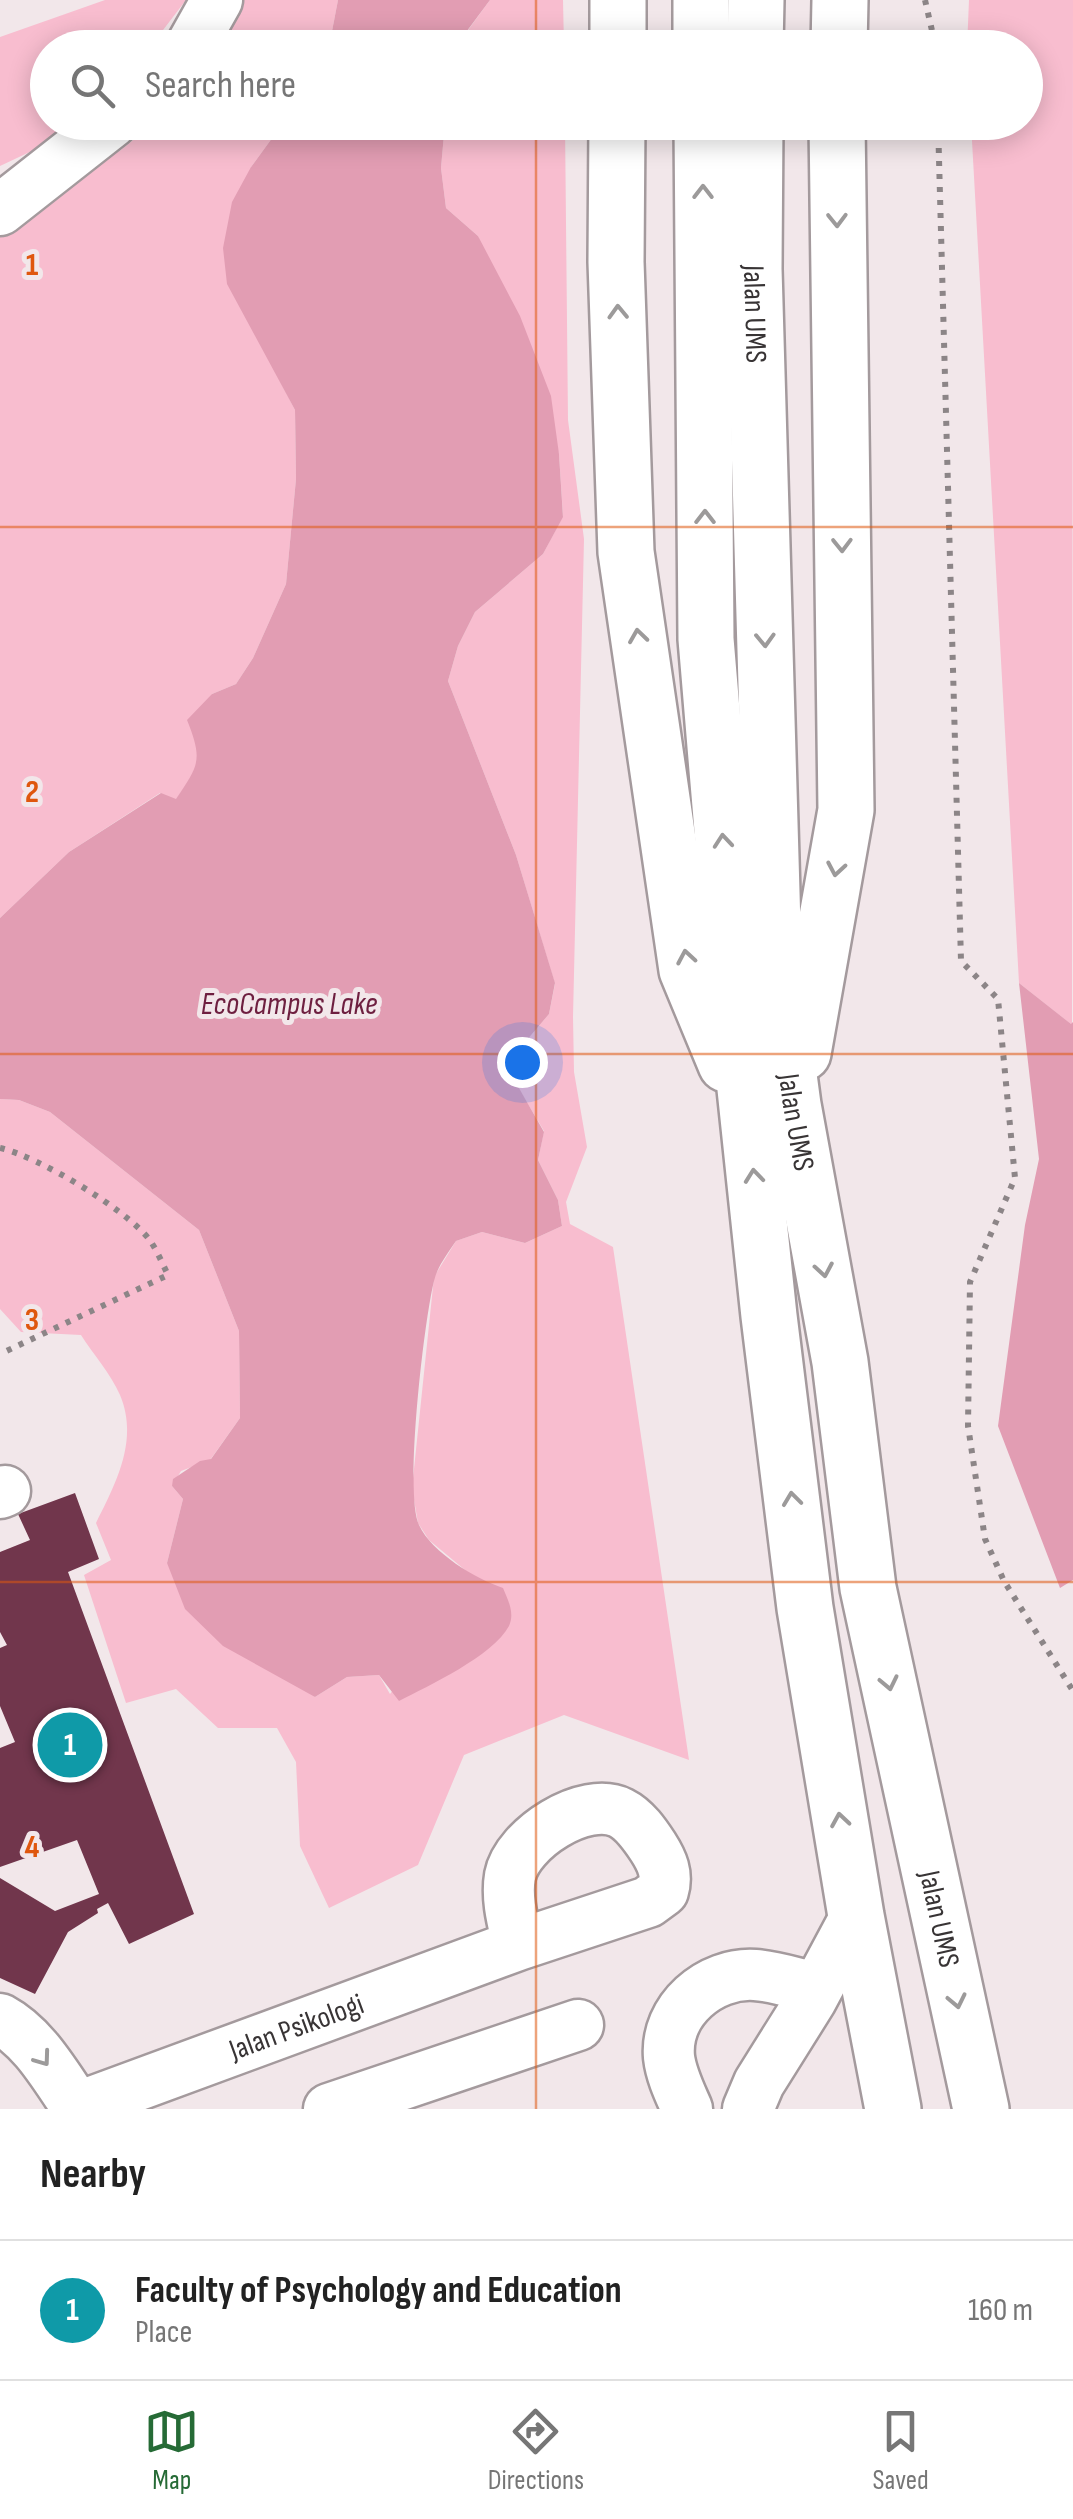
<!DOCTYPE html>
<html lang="en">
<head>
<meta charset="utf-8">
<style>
  :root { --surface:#fff; --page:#f6f6f6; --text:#222; --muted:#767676; --line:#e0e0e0; --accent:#266b36 }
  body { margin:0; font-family:"Sofia Sans Condensed",sans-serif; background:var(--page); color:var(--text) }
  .you { position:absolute; left:522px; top:1062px; width:35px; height:35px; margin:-25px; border:8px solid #fff; border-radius:50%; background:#1a73e8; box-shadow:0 0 0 15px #1a73e833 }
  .badge { display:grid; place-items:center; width:65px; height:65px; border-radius:50%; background:var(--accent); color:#fff; font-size:32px; font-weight:700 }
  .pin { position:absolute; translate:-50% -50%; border:5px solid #fff; box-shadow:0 2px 10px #0006 }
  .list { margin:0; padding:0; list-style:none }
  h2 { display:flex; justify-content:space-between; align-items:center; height:130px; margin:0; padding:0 40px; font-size:42px }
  h2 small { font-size:32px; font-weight:400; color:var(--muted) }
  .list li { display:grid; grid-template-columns:65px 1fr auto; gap:30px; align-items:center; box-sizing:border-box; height:140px; padding:0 40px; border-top:2px solid var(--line) }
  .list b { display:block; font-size:38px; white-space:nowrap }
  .list p { margin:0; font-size:32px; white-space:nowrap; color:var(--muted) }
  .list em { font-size:32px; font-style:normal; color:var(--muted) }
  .icon { flex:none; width:55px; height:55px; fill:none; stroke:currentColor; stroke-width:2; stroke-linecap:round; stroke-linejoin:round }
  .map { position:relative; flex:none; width:1073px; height:2109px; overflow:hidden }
  .search { position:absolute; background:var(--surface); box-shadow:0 5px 25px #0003; left:30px; right:30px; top:30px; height:110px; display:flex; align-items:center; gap:25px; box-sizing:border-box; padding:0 35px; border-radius:55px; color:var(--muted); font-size:38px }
  .sheet { height:270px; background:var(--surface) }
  nav { display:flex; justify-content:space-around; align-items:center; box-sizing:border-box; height:140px; border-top:2px solid var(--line); background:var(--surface); font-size:28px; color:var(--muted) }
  nav a { display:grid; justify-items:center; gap:5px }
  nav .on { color:var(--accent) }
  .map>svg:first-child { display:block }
  .green { fill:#f8bdcf }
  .water { fill:#e29db3 }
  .building { fill:#71364c }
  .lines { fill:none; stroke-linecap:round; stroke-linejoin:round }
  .minor-casing { stroke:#a49a9d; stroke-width:55 }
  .highway-casing { stroke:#a49a9d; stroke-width:60 }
  .path { stroke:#8c8587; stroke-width:6; stroke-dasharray:5 8; stroke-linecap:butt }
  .minor { stroke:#fff; stroke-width:50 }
  .highway { stroke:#fff; stroke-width:55 }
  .oneway { stroke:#9c9a9a }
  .grid { fill:none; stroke:#df570e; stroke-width:2.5; stroke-opacity:0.55 }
  .labels { text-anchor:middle; stroke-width:10; stroke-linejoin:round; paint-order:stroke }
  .street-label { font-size:30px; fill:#383435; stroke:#f2e7ea }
  .water-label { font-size:32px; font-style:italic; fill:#6e1f40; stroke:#f2e7ea }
  .grid-label { font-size:32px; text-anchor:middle; font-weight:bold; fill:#df570e; stroke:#f2e7ea; stroke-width:10; stroke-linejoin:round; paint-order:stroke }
</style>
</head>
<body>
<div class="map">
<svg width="1073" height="2109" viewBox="0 0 1073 2109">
  <rect width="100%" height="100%" fill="#f2e7ea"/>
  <g class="green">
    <polygon points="105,0 186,0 150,47 48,48 48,122 79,123 70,133 0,166 0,37"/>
    <polygon points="233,0 338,0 329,47 215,48"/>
    <polygon points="490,0 563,0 564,47 455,48"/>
    <polygon points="969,0 1073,0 1072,1025 1019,983 971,123 1026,122 1026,48 967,48"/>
    <polygon points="154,123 283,123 251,167 266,354 295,410 296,479 286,584 253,658 236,684 212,694 197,746 198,766 176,800 160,793 69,852 0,918 0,221 121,150"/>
    <path d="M445 123H565L568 420 584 539 573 1017 574 1072 587 1147 566 1202 570 1224 613 1247 689 1760 564 1715 464 1755 418 1865 329 1908 300 1846 296 1762 277 1728H218L176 1689 126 1703 84 1575 111 1560 96 1523C116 1483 139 1440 120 1395 111 1374 93 1354 81 1335L21 1332 0 1309V1099L19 1100 50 1112 199 1230 239 1331 240 1418 210 1460 181 1471 172 1486 183 1499 167 1563 315 1697 347 1677 379 1675 390 1694 477 1580 429 1540 418 1523 412 1488 434 1277 456 1241 482 1232 525 1243 562 1226 558 1200 538 1160 544 1131 510 1074 527 1040 549 1014 555 984 516 855 448 681 458 646 475 612 543 554 563 516 559 454 478 236 446 208 441 168Z"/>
  </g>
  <g class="water">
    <polygon points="338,0 490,0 455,47 329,47"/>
    <path d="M283 123H445L441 168 446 208 478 236 520 316 551 396 559 454 563 517 543 554 475 612 458 646 448 681 516 855 555 983 549 1014 527 1040 511 1074 544 1132 538 1160 558 1200 562 1226 525 1243 482 1232 456 1241C448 1253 437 1267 434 1281 424 1321 404 1494 419 1525 432 1553 476 1579 503 1588 508 1600 515 1613 509 1626 493 1656 428 1686 399 1701L379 1675 347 1677 315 1697 223 1646 185 1609 167 1563 183 1499 172 1486 173 1479 200 1461 211 1459 240 1418 239 1331 199 1230 50 1112 19 1100 0 1099V918L69 852 161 793 176 799C199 765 203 760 187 720L212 694 236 684 253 658 286 584 296 479 295 410 227 284 223 248 232 202 251 167Z"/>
    <polygon points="1019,983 1071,1024 1073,1022 1073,1580 1060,1588 998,1426 1025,1225 1039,1159"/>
  </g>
  <polygon class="building" points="75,1493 99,1559 68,1572 194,1914 129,1944 108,1903 97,1909 98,1913 68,1932 35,1994 0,1978 0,1878 55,1911 99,1894 77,1840 0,1867 0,1748 15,1742 0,1706 0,1648 7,1645 0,1632 0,1552 30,1540 18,1514"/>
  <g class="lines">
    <defs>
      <g id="minor">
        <polyline points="190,48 217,0"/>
        <polyline points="0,210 112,122"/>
        <polyline points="0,1493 5,1491"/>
        <path d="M0 2019C35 2038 55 2076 77 2107"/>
        <path id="s1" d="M73 2109 518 1945 648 1902 663 1891C668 1874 662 1861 653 1847 645 1835 635 1820 621 1813 585 1795 517 1839 510 1876 506 1899 513 1923 518 1945"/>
        <polyline points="329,2109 578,2025"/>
        <path d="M687 2109C680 2093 671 2075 669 2057 665 2010 710 1972 755 1975 775 1976 797 1984 816 1988"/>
        <polyline points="748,2109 759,2083 811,2000 856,1916"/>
      </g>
      <g id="highway">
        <polyline points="701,0 701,48"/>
        <polyline points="618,48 618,0"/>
        <polyline points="755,48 756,0"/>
        <polyline points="839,48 840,0"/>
        <polyline points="617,122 616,262 626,552 687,970 726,1064"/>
        <polyline points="702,122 706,639 739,1032 769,1316 805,1608 856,1916 893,2109"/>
        <path id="s2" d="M755 122 754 269 774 962 793 1105 840 1362 868 1588 981 2109"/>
        <polyline points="803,1053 846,810 837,122"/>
      </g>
    </defs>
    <use href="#minor" class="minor-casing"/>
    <use href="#highway" class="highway-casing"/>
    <g class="path">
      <polyline points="925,0 936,48"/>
      <polyline points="938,122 961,961 998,999 1015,1178 970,1282 968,1426 985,1539 1004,1581 1073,1691"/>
      <path d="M0 1148C39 1157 124 1208 149 1239 157 1250 162 1263 168 1275L0 1354"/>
    </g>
    <use href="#minor" class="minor"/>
    <use href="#highway" class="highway"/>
  </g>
  <defs><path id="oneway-chevron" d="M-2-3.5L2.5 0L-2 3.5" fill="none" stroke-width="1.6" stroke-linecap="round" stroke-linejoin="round" transform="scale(2.5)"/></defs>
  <g class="oneway">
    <use href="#oneway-chevron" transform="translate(703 192) rotate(-90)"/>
    <use href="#oneway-chevron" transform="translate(837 220) rotate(89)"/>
    <use href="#oneway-chevron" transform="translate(618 312) rotate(-92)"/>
    <use href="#oneway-chevron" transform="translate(705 517) rotate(-90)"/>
    <use href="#oneway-chevron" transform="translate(842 545) rotate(89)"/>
    <use href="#oneway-chevron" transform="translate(638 636) rotate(-98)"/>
    <use href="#oneway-chevron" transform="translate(765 640) rotate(88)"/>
    <use href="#oneway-chevron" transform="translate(723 841) rotate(-95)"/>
    <use href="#oneway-chevron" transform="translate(836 869) rotate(100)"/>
    <use href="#oneway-chevron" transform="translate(686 957) rotate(-100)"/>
    <use href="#oneway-chevron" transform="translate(754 1176) rotate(-96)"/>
    <use href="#oneway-chevron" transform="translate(824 1270) rotate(80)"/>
    <use href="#oneway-chevron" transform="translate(792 1499) rotate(-97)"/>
    <use href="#oneway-chevron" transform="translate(889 1683) rotate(78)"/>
    <use href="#oneway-chevron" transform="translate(840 1820) rotate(-99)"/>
    <use href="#oneway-chevron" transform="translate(957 2001) rotate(78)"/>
    <use href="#oneway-chevron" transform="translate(43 2059) rotate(54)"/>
  </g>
  <path class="grid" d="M536 0V48M536 122V2109M0 527H1073M0 1054H1073M0 1582H1073"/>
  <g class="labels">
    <g class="street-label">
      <text dy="10" stroke="none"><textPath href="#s2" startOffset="192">Jalan UMS</textPath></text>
      <text dy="10" stroke="none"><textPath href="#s2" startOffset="1002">Jalan UMS</textPath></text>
      <text dy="10" stroke="none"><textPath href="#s2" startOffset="1812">Jalan UMS</textPath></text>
      <text dy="10" stroke="none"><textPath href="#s1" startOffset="238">Jalan Psikologi</textPath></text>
    </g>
    <g class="water-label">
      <text x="289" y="1014">EcoCampus Lake</text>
    </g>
  </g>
  <g class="grid-label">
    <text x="32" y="275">1</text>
    <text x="32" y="802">2</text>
    <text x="32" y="1330">3</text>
    <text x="32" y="1857">4</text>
  </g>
</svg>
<div class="you"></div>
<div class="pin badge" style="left:70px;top:1745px;background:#0f9aa8">1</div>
<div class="search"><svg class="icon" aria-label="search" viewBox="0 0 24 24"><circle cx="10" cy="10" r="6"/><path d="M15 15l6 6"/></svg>Search here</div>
</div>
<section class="sheet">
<h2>Nearby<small></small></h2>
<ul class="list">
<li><span class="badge" style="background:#0f9aa8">1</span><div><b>Faculty of Psychology and Education</b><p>Place</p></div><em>160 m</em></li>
</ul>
</section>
<nav>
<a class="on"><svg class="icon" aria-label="map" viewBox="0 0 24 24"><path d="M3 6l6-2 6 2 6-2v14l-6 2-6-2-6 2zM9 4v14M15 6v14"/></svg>Map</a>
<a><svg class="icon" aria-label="directions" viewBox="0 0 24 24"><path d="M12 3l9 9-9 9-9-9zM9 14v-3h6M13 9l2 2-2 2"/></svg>Directions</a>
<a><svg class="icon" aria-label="saved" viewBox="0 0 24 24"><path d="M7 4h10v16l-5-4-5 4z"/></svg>Saved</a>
</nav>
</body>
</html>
